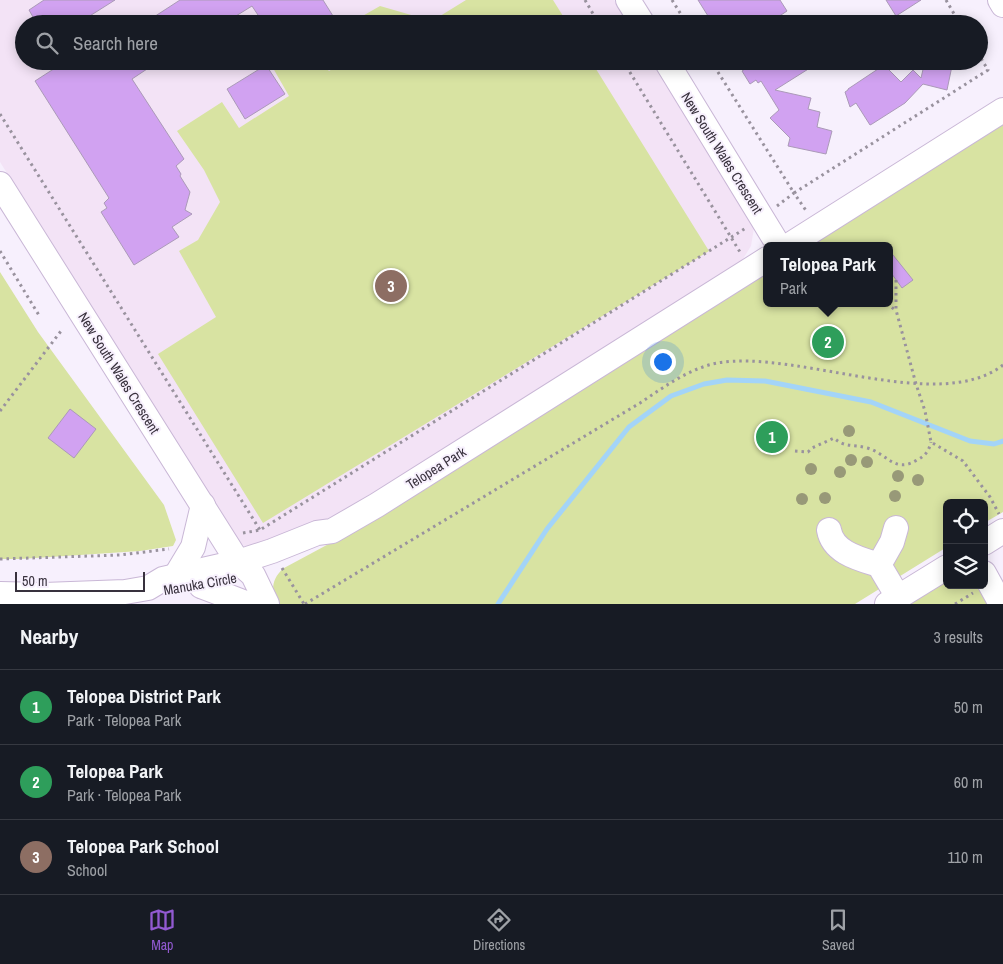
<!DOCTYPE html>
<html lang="en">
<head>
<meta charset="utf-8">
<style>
  :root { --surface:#171b24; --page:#20242c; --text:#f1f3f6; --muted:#9ea1a6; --line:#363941; --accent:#925ad1 }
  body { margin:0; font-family:"Archivo Narrow",sans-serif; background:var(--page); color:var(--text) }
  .controls { position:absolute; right:15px; bottom:15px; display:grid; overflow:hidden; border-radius:8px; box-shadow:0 2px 12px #0003 }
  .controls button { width:45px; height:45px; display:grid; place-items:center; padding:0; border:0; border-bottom:1px solid var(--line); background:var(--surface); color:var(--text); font:25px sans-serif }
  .scale { position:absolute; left:15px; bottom:12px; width:130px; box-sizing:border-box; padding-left:5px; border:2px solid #38313d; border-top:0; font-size:14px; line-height:18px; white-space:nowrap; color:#38313d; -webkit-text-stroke:4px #f7f0fd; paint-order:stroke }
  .you { position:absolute; left:662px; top:361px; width:18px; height:18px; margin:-12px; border:4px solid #fff; border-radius:50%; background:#1a73e8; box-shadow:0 0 0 8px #1a73e833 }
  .badge { display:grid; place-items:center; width:32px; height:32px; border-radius:50%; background:var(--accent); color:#fff; font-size:16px; font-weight:700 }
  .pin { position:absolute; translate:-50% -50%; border:2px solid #fff; box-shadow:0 1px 5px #0006 }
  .popup { position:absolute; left:763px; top:242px; width:130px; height:65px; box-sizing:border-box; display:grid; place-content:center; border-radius:8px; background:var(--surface); filter:drop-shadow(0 1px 4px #0005); font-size:16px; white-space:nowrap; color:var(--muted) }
  .popup b { font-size:19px; color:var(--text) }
  .popup::after { content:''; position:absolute; left:50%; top:100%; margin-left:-10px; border:10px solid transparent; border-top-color:var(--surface) }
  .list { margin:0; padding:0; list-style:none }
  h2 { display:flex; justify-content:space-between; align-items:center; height:65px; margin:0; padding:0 20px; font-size:21px }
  h2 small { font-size:16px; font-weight:400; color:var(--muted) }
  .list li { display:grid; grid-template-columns:32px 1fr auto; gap:15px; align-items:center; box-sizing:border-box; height:75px; padding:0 20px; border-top:1px solid var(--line) }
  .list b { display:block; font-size:19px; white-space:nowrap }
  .list p { margin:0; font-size:16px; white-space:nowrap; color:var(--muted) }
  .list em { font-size:16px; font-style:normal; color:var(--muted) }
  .icon { flex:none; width:28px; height:28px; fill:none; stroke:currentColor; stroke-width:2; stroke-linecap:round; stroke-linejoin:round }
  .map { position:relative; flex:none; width:1003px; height:604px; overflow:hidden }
  .search { position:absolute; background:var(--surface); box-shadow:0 2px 12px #0003; left:15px; right:15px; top:15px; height:55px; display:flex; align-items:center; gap:12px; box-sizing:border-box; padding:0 18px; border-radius:28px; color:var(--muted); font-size:19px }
  .sheet { height:290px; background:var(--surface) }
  nav { display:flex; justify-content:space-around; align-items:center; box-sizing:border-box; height:70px; border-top:1px solid var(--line); background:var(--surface); font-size:14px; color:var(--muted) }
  nav a { display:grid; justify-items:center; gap:2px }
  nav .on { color:var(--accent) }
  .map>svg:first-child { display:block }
  .education { fill:#f3e3f6 }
  .green { fill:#d8e3a2 }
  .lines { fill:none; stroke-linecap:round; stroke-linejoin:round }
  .stream { stroke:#a3d4f8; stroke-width:5 }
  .building { fill:#d1a2f1; stroke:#ab9ab8 }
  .minor-casing { stroke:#c9b7d6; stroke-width:26 }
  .path { stroke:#99929e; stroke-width:3; stroke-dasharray:2.5 4; stroke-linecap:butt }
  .minor { stroke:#fff; stroke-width:24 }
  .tree { fill:#989978 }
  .labels { text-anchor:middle; stroke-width:4; stroke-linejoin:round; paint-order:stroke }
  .street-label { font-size:14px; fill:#38313d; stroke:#f7f0fd }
</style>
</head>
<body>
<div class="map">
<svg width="1003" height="604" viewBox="0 0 1003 604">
  <rect width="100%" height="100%" fill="#f7f0fd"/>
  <polygon class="education" points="0,0 614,0 629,24 24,24 24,61 652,61 750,218 754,228 751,246 741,262 363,500 319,525 246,547 240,543 0,162"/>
  <g class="green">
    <polygon points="466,0 553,0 568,24 362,24 359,18 380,6 432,21"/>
    <polygon points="284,61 320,61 329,71 345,61 591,61 709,251 263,523 158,354 216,317 179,251 198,240 220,202 204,170 177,131 222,102 239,128 289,96 273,68"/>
    <path d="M1003 124V512L984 523V503H947V547L855 604H275C272 589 271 579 284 568L338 539 767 271V303H889V246H808Z"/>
    <polygon points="0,272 38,332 164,505 176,540 173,546 140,551 20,559 0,559"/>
    <path d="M947 581V585C974 585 974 581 991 604H907Z"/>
  </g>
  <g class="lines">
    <polyline class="stream" points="498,604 547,529 629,427 671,396 704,384 727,380 765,381 871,402 970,441 994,444 1003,441"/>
  </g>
  <g class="building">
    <polygon points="44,0 115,0 77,24 37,24 29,10"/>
    <polygon points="180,0 323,0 338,24 264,24 252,6 223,24 143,24"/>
    <polygon points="698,0 780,0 787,11 775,19 778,24 713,24"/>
    <polygon points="886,0 921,0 896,16"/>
    <polygon points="66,61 159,61 132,79 184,159 176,166 181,174 180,176 190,192 185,210 192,214 172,227 179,237 134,265 101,212 107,208 104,203 109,198 35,81"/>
    <polygon points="757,61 821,61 775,90 811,98 808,109 820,112 817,127 832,131 826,154 788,146 790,138 770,118 779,110 761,81 758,83 756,80 750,84 742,71"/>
    <polygon points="925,61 953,61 947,90 923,84 905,103 872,124 870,125 856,103 850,107 845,92 848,90 848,89 884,65 901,82 913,70 921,78"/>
    <polygon points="266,65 285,94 245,119 227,89"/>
    <polygon points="889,250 913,280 902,288 889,270"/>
    <polygon points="70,409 96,429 74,458 48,438"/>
  </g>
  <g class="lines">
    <defs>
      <g id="minor">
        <polyline points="628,0 643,24"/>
        <polyline points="1000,0 1003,5"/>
        <polyline points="666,61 779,246"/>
        <polyline points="0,184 238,562 253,575 267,604"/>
        <polyline points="788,246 1003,110"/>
        <path d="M829 530C833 553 860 559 879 565L898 597"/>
        <polyline points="984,543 1003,531"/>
        <polyline points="879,565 892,542 896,528"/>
        <polyline points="984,573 1001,604"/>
        <polyline points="175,577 193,547 203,505"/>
        <polyline points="201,586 248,604"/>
        <polyline points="0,594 44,595 125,592 148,588 163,579 238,562 272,551 317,533 332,531 377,505 767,259"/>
        <polyline points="887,604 947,567"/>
      </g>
    </defs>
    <use href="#minor" class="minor-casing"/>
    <g class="path">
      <polyline points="585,0 599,24"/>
      <polyline points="672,0 687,24"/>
      <polyline points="946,0 960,24"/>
      <polyline points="623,61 740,252"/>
      <polyline points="711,61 794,193 988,70 979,55"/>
      <polyline points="0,114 260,530"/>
      <polyline points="777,206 794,193 807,212"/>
      <polyline points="0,251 40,317"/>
      <polyline points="896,280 896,310 916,384 925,411 931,442 963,461 990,497 999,514"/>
      <polyline points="887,303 895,310"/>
      <polyline points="0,411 61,331"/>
      <path d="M795 451 808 452 812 448 834 438C845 448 854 444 867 448 887 453 894 474 917 460 925 456 929 451 931 442"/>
      <polyline points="243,533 260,530 746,228"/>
      <polyline points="0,559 120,555 169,549"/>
      <polyline points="282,568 304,604"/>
      <path d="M305 604 640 403C664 387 688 369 717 363 797 349 939 415 1003 365"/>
      <polyline points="955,604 973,593"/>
    </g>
    <use href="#minor" class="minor"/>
  </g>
  <g class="tree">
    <circle cx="849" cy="431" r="6"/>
    <circle cx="851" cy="460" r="6"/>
    <circle cx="867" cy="462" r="6"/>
    <circle cx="811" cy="469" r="6"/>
    <circle cx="840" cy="472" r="6"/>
    <circle cx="898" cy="476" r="6"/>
    <circle cx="918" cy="480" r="6"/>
    <circle cx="895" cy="496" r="6"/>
    <circle cx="825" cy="498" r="6"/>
    <circle cx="802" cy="499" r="6"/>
  </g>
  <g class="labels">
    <g class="street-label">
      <text transform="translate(722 153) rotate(58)" y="5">New South Wales Crescent</text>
      <text transform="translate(119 373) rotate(58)" y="5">New South Wales Crescent</text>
      <text transform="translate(436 468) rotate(-32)" y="5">Telopea Park</text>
      <text transform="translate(200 584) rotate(-10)" y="5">Manuka Circle</text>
    </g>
  </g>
</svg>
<div class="controls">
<button><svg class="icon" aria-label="locate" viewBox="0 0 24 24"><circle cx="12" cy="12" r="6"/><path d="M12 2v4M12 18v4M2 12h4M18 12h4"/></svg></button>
<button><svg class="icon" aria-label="layers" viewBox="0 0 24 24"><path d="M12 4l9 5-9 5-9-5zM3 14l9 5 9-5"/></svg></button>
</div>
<div class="scale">50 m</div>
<div class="you"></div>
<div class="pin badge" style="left:772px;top:437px;background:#2e9e5b">1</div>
<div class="pin badge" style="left:828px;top:342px;background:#2e9e5b">2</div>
<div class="popup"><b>Telopea Park</b>Park</div>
<div class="pin badge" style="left:391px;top:286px;background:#8d6e63">3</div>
<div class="search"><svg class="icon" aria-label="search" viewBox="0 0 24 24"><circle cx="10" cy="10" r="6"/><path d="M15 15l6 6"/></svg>Search here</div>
</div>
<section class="sheet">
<h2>Nearby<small>3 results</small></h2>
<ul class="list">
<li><span class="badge" style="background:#2e9e5b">1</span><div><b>Telopea District Park</b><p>Park · Telopea Park</p></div><em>50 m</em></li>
<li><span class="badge" style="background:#2e9e5b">2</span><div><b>Telopea Park</b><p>Park · Telopea Park</p></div><em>60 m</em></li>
<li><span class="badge" style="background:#8d6e63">3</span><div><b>Telopea Park School</b><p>School</p></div><em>110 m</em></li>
</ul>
</section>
<nav>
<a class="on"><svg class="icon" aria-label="map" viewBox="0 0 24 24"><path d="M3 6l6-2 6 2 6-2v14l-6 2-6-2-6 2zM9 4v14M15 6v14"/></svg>Map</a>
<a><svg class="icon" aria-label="directions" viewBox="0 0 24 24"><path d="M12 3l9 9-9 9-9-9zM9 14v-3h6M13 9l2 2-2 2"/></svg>Directions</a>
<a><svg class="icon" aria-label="saved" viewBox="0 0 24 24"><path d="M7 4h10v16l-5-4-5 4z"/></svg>Saved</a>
</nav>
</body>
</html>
